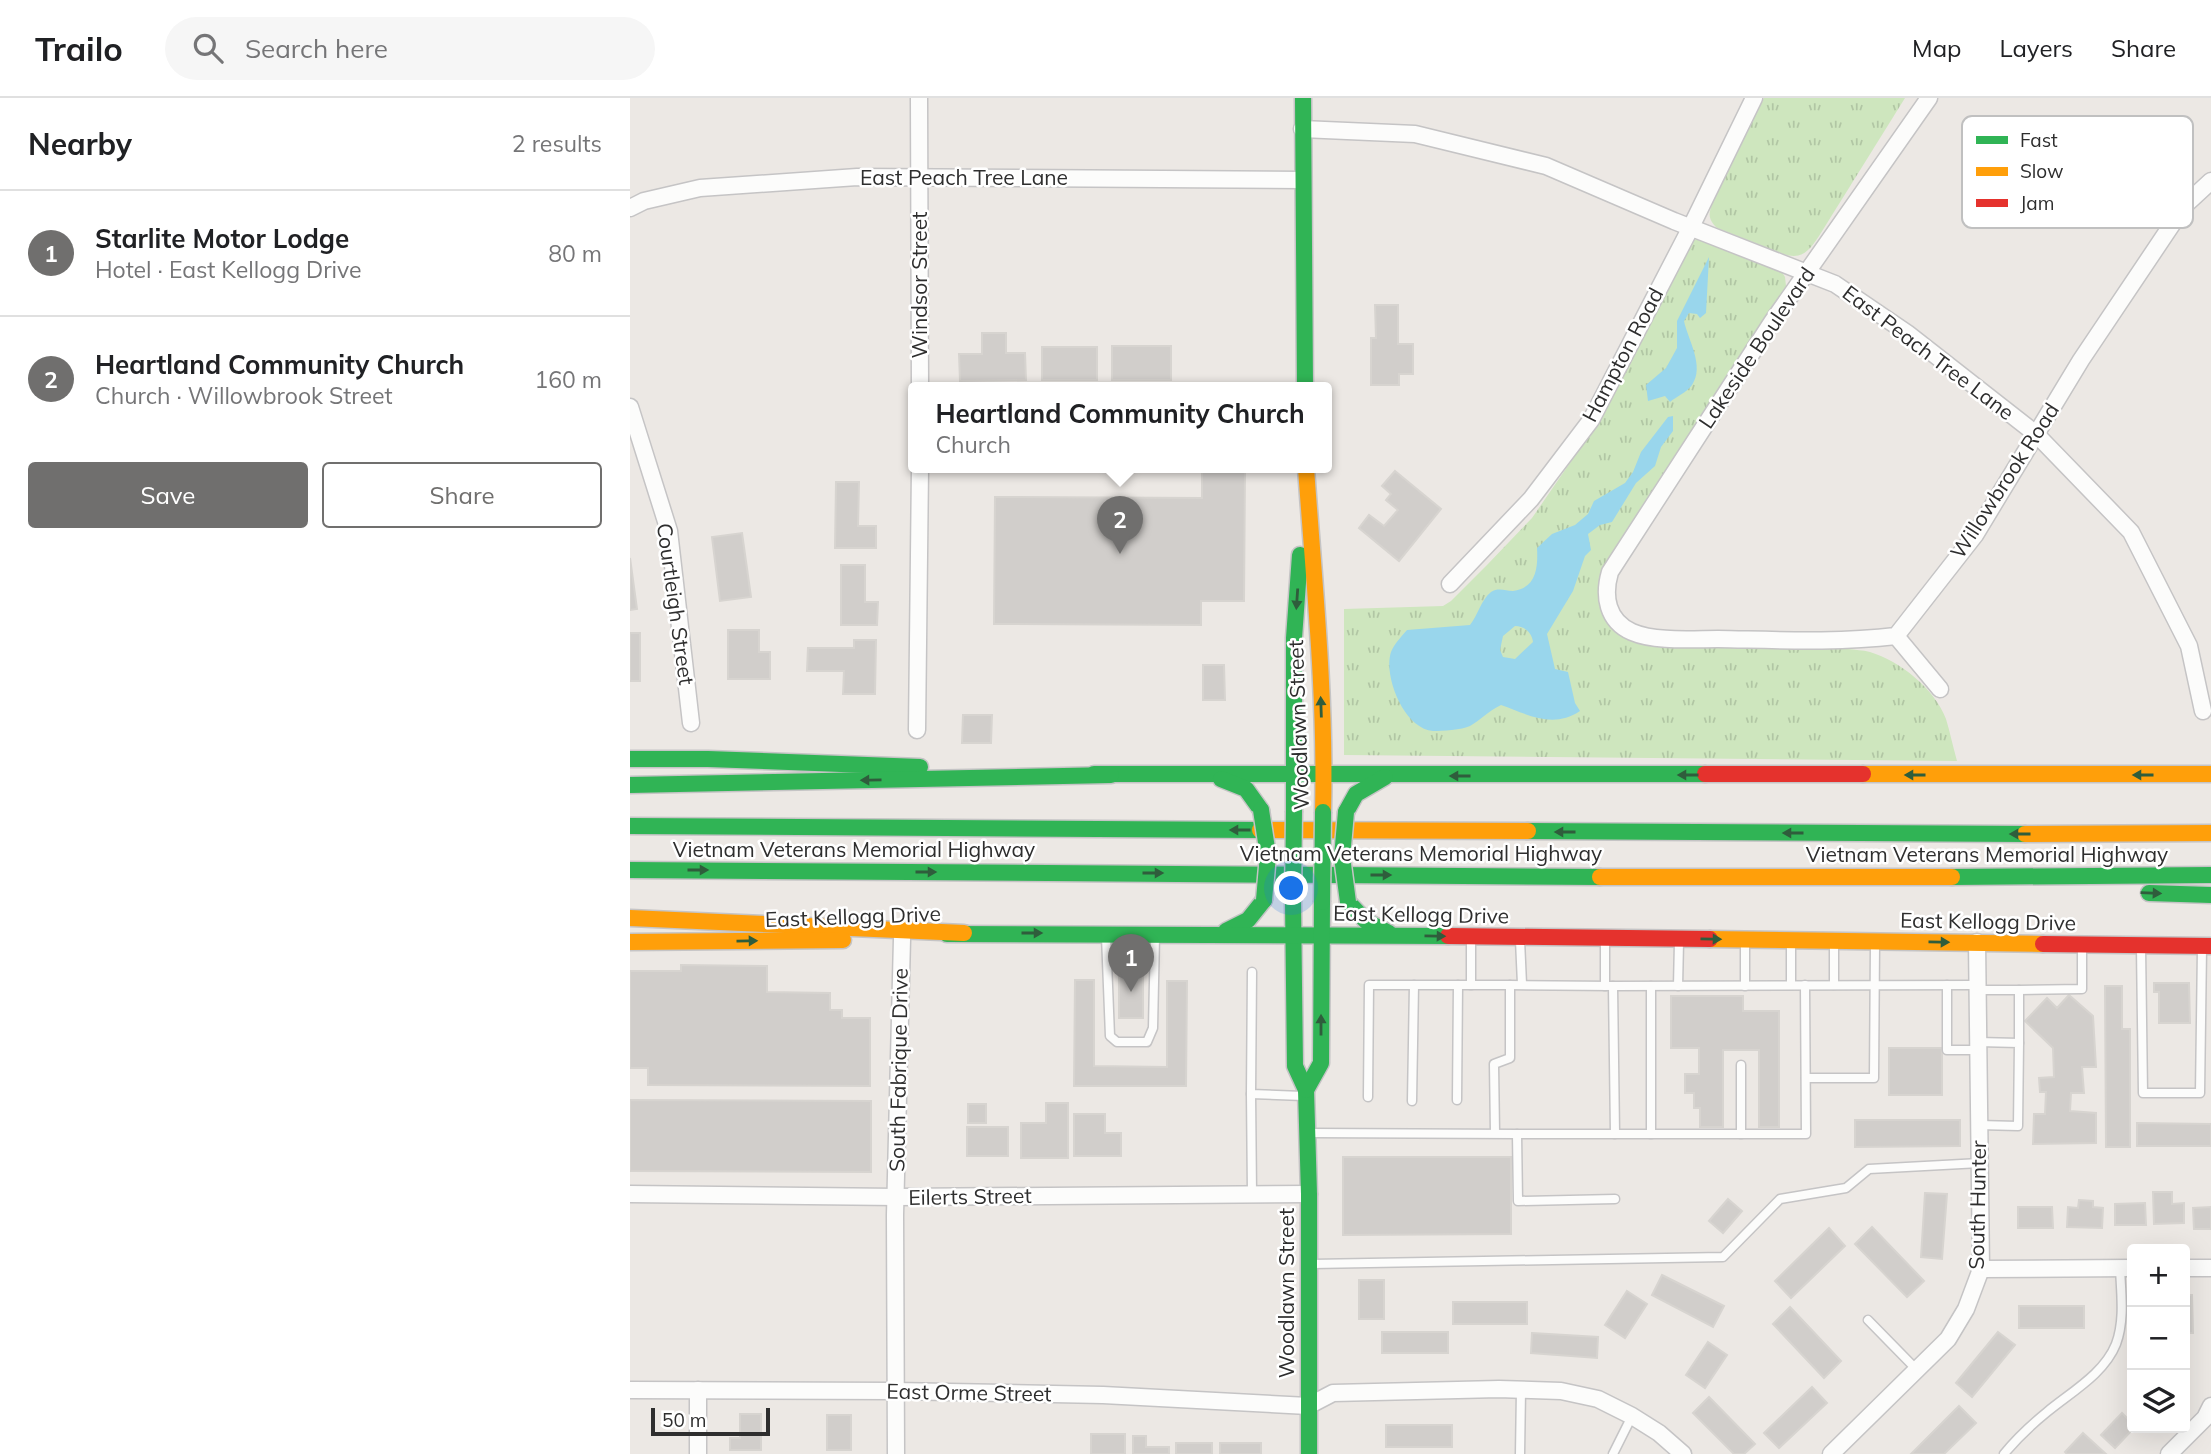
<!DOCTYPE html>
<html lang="en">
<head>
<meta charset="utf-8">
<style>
  :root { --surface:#fff; --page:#f6f6f6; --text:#202124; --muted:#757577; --line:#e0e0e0; --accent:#706f6e }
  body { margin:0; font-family:Mulish,sans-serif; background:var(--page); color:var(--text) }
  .controls { position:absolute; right:21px; bottom:21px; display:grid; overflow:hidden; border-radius:7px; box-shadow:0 7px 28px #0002 }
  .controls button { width:63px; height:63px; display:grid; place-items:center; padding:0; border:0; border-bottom:2px solid var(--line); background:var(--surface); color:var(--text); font:35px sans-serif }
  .scale { position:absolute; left:21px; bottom:18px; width:119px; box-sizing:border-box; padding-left:7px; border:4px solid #2e2e2e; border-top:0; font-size:19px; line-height:24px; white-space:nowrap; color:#2e2e2e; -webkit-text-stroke:5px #fff; paint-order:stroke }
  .you { position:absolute; left:662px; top:791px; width:24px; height:24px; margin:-18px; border:5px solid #fff; border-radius:50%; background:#1a73e8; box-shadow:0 0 0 10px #1a73e833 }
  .badge { display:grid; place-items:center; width:46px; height:46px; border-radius:50%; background:var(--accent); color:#fff; font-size:23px; font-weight:700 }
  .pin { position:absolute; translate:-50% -58px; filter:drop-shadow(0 2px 4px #0008) }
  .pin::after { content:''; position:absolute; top:37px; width:24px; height:21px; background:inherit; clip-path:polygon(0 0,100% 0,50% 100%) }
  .popup { position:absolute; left:278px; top:284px; width:424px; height:91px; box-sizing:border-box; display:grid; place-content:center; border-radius:7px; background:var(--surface); filter:drop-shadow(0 2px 5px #0005); font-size:23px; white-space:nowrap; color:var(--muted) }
  .popup b { font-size:26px; color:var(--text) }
  .popup::after { content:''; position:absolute; left:50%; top:100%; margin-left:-14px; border:14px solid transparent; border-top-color:var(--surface) }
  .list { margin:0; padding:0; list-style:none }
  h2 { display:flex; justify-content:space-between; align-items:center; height:91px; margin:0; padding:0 28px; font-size:30px }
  h2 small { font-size:23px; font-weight:400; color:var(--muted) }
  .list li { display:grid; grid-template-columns:46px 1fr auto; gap:21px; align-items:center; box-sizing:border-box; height:126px; padding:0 28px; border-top:2px solid var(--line) }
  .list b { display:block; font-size:26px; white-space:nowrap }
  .list p { margin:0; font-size:23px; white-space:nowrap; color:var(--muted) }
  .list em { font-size:23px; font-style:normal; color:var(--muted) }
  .actions { display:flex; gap:14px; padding:21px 28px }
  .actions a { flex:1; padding:16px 0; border:2px solid var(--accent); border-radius:7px; text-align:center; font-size:24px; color:var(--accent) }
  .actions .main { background:var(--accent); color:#fff }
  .icon { flex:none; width:38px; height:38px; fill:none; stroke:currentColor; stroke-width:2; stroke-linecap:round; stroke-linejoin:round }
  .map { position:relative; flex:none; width:1581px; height:1356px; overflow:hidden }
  header { display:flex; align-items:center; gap:42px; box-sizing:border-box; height:98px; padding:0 35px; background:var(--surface); border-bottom:2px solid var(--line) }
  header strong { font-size:33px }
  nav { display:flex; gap:38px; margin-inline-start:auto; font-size:24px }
  .search { width:490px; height:63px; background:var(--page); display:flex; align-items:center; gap:18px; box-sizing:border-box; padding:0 24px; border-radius:38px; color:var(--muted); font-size:26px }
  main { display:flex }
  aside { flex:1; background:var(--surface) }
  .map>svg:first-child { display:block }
  .park { fill:url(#park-tufts) }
  .water { fill:#99d6ec; fill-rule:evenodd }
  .building { fill:#d1cecb; stroke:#d7d4d0; stroke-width:2 }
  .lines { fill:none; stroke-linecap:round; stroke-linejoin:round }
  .lane-casing { stroke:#c5c4c5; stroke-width:11 }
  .street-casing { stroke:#c5c4c5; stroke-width:19 }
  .fast-casing { stroke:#c5c4c5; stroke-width:19 }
  .slow-casing { stroke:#c5c4c5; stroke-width:19 }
  .jam-casing { stroke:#c5c4c5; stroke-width:19 }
  .lane { stroke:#fcfcfb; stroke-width:8 }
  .street { stroke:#fcfcfb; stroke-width:16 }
  .fast { stroke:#30b455; stroke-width:16 }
  .slow { stroke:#ff9f0a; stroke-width:16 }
  .jam { stroke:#e5322d; stroke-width:16 }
  .fast-bridge-casing { stroke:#c5c4c5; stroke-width:19; stroke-linecap:butt }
  .fast-bridge { stroke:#30b455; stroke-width:16 }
  .oneway { fill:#2f5d3c }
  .labels { text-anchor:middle; stroke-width:5; stroke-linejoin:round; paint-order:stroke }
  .street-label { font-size:21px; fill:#2e2e2e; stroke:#fff }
  .key { fill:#fff; stroke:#c0c0c0; stroke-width:2 }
  .key-label { font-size:19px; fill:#2e2e2e }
</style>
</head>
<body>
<header>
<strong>Trailo</strong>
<div class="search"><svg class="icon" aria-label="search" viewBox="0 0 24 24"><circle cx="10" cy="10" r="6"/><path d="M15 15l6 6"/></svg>Search here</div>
<nav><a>Map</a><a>Layers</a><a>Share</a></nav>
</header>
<main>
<aside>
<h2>Nearby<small>2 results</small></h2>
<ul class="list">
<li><span class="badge">1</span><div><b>Starlite Motor Lodge</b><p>Hotel · East Kellogg Drive</p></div><em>80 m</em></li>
<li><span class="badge">2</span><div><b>Heartland Community Church</b><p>Church · Willowbrook Street</p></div><em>160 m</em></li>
</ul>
<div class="actions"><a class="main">Save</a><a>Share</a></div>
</aside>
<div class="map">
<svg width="1581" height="1356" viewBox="0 0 1581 1356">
  <defs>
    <pattern id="park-tufts" width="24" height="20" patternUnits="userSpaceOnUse" patternTransform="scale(1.75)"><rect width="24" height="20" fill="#cee6be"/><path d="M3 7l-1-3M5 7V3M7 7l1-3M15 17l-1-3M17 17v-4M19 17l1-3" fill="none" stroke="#b1c6a4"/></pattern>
  </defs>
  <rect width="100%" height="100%" fill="#ece8e4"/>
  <g class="park">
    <path d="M1134 0H1275L1189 138C1179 153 1172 162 1153 156L1087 130C1078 121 1078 116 1083 104Z"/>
    <path d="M1074 140 1150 171 1155 179 1156 188 975 469 969 484 971 501 985 531 999 542 1040 546 1218 551C1225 552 1233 552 1240 554 1270 563 1305 591 1316 621 1320 634 1323 649 1327 663L714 657V511L813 508 821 503 857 467 902 420 944 359 988 286 1058 147 1064 142Z"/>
  </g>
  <g class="water">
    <path d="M1079 159 1076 215 1070 220 1067 216 1059 215 1054 223C1058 242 1075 268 1062 287 1057 294 1046 299 1040 304L1035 298 1018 303 1016 287 1036 270 1047 250V223Z"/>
    <path d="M1043 318V333L1031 349 1025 368 1006 385 982 424 970 427 958 436 961 452 955 458 943 493 917 536 925 571 938 574 945 605 950 613C923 631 899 617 871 607 858 613 851 622 840 628 832 632 812 633 803 633 774 631 753 578 761 554 764 546 772 538 777 532L840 527C848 517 851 502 861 494 869 489 875 493 883 493 907 490 908 468 907 450L922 436 945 427 958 416 964 403 995 385 1003 374 1011 354 1038 319ZM885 528C895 528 902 535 903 544L885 561 873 559 870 552 873 538Z"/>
  </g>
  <g class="building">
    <polygon points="745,207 768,207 768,246 783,246 783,276 769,276 769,287 741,287 741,240 746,240"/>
    <polygon points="352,235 376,235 376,255 395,255 396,282 330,283 329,256 352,256"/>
    <rect x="482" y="248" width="59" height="34"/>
    <rect x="412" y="249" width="55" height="33"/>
    <polygon points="572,370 615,370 614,503 571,503 571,527 364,526 365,399 572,400"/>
    <polygon points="765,373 811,411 769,463 729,430 739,417 754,428 768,412 756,402 761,396 752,388"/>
    <polygon points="206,384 229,384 228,428 246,428 246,450 205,450"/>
    <polygon points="112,435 121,499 90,503 82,439"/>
    <polygon points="0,460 7,511 0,512"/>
    <polygon points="211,467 235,467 235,504 248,504 247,527 211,527"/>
    <polygon points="98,532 129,532 129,554 140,554 140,581 98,581"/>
    <rect x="0" y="535" width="10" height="48"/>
    <polygon points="224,542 246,542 245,596 213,596 214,573 177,573 178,550 224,550"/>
    <polygon points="573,567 594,567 595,602 573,602"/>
    <polygon points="333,617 362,617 361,645 332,645"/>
    <polygon points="51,867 137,868 137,894 200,895 200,912 212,912 212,920 240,920 240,988 18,987 18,970 0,970 0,873 51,873"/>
    <rect x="489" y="868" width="24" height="52"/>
    <polygon points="445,882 464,882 464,968 537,969 537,883 557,883 556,988 444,988"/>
    <polygon points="1524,885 1559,885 1560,925 1529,925 1529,894 1524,894"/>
    <polygon points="1475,888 1492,888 1492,931 1500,931 1500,1049 1476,1049"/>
    <polygon points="1439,897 1463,918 1466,969 1452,969 1454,995 1441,995 1440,1013 1466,1015 1466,1045 1403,1046 1404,1016 1415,1016 1416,994 1410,994 1409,980 1424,979 1423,950 1395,923 1417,900 1427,910"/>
    <polygon points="1041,898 1113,898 1113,913 1149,913 1149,1029 1129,1029 1129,952 1093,952 1093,1029 1070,1029 1070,1010 1064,1010 1064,995 1055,995 1055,976 1069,976 1069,950 1041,950"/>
    <rect x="1259" y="950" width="53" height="47"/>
    <polygon points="0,1002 241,1003 241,1074 0,1073"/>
    <polygon points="416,1005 438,1005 438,1060 391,1060 391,1025 416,1025"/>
    <rect x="338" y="1006" width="18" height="19"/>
    <polygon points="444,1016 475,1016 475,1035 491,1035 491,1058 444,1058"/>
    <polygon points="1225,1022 1330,1022 1330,1048 1225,1049"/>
    <polygon points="1507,1025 1581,1026 1581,1048 1507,1048"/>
    <rect x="337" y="1029" width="41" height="29"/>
    <polygon points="713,1059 881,1059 881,1136 713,1137"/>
    <polygon points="1523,1094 1542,1094 1542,1106 1554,1105 1554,1125 1524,1126"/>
    <polygon points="1295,1095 1317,1096 1312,1161 1291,1159"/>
    <polygon points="1098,1101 1112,1113 1093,1135 1079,1123"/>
    <polygon points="1449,1102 1463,1103 1463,1109 1473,1110 1472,1130 1437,1129 1438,1109 1448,1110"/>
    <polygon points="1515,1105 1516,1127 1485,1127 1485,1106"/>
    <polygon points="1388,1109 1422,1109 1423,1130 1388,1130"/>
    <polygon points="1581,1109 1581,1131 1564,1131 1563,1110"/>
    <polygon points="1242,1129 1294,1183 1277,1199 1225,1146"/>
    <polygon points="1199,1130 1215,1148 1161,1200 1145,1183"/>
    <polygon points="1032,1177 1094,1208 1083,1229 1022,1197"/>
    <rect x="729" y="1182" width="25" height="39"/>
    <polygon points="997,1193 1017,1206 995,1240 975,1227"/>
    <polygon points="1555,1197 1562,1197 1563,1235 1555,1235"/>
    <rect x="823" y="1204" width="74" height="22"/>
    <rect x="1389" y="1208" width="65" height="22"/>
    <polygon points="1160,1209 1211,1263 1194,1280 1143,1226"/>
    <rect x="752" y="1234" width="66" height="21"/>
    <polygon points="1368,1234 1385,1247 1342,1299 1326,1285"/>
    <polygon points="902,1235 968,1239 967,1260 901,1255"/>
    <polygon points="1078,1244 1097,1257 1075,1290 1056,1277"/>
    <polygon points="1182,1289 1197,1305 1149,1350 1134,1335"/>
    <polygon points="1079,1299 1125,1346 1114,1356 1104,1356 1063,1315"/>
    <polygon points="1329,1308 1346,1325 1314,1356 1281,1356"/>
    <polygon points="1492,1315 1502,1325 1504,1330 1485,1350 1471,1337"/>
    <polygon points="110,1316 131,1316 131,1352 100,1352 100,1340 110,1340"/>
    <rect x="197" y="1317" width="24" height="35"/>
    <rect x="756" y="1327" width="66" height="22"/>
    <polygon points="1453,1335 1476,1356 1437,1356 1435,1354"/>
    <rect x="461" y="1336" width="34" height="20"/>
    <polygon points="503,1338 516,1338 516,1349 539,1349 539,1356 503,1356"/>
    <rect x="546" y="1345" width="36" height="11"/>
    <rect x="590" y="1345" width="41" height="11"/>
  </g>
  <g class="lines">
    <defs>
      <g id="lane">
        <polyline points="476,838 480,938 487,944 517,944 523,930 525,838"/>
        <polyline points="841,841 841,887"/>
        <polyline points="890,842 892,886"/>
        <polyline points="1115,845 1115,888"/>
        <polyline points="1161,845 1161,887"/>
        <polyline points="1511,850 1513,995 1570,995 1572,850"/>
        <polyline points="622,874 621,996 673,998"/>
        <polyline points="880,887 983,888 985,1036 887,1036"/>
        <polyline points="1204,887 1204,846"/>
        <polyline points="1317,887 1317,952 1348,952"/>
        <polyline points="975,888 975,843"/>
        <polyline points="983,888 1347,887"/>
        <polyline points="1021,888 1021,1036"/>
        <polyline points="1048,888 1049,844"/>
        <polyline points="1347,892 1389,892 1389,945"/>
        <polyline points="1389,892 1452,891 1452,849"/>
        <polyline points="1348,944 1389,945 1388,1028 1349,1027"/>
        <polyline points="1176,980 1244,980 1245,846"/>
        <polyline points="621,996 622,1096"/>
        <polyline points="738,999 739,887 880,887 880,960 864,966 865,1035"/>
        <polyline points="827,1002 828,887"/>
        <polyline points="782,1003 784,887"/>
        <polyline points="680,1035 887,1036 888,1103 985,1101"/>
        <polyline points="985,1036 1176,1036 1175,887"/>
        <polyline points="1111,1036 1111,967"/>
        <polyline points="682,1166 1093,1159 1150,1101 1216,1090 1239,1071 1350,1065"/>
        <polyline points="1238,1222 1287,1272"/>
        <polyline points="890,1356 891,1292"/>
        <polyline points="983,1356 1002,1318"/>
        <path d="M1374 1356C1387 1340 1401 1327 1417 1314 1441 1294 1474 1276 1486 1246 1495 1222 1491 1195 1490 1170"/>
      </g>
      <g id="street">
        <polyline points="289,0 290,290"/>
        <path d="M1299 0 1142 224 980 474C973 498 977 523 1002 534 1025 544 1062 541 1088 541 1147 542 1206 545 1266 538L1345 437 1451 262 1555 107 1581 83"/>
        <polyline points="672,31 785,36 916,68 1044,123 1205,186 1277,235 1406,336 1501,434 1559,548 1573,613"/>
        <polyline points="0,110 14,103 70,90 227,79 672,82"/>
        <polyline points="0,309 39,433 61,625"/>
        <polyline points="820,486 901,401 961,322 1061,129 1124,0"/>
        <polyline points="1266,538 1310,591"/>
        <polyline points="287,632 290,370"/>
        <polyline points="0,1096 267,1099 679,1096"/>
        <polyline points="1555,1170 1581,1170"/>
        <polyline points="1351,1171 1502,1170"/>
        <polyline points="0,1292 265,1293 473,1297 678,1308 703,1295 869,1291 931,1293 968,1301 1002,1318 1029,1335 1053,1356"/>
        <polyline points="68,1356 68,1292"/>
        <polyline points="266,1356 265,1117 272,841"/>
        <polyline points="1201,1356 1318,1241 1336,1211 1351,1171 1347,844"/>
        <polyline points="1539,1356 1575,1320 1581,1308"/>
      </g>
      <g id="fast">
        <polyline points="673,0 675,290"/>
        <polyline points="0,661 78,661 290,669"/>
        <polyline points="464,676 1075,676"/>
        <polyline points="591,681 616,691 631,712"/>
        <polyline points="0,687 481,677"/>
        <polyline points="664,713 664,540 670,457"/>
        <polyline points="716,714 726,696 755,679"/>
        <polyline points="0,728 630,732"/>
        <polyline points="898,733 1395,736"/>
        <polyline points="0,772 970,779"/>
        <polyline points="1322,779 1581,777"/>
        <polyline points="1519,795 1581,797"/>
        <polyline points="663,804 665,968 676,992 679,1096 679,1356"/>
        <polyline points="718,804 736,823 759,835"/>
        <polyline points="596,833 618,822 634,802"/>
        <polyline points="317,836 818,838"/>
        <polyline points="676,992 691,965 692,804"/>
      </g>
      <g id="slow">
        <path d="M676 370C684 484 696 599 693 714"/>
        <polyline points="1233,676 1581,676"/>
        <polyline points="630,732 898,733"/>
        <polyline points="1395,736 1581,735"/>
        <polyline points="970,779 1322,779"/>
        <polyline points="0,820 334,835"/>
        <polyline points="1080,841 1413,846"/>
        <polyline points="0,844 213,842"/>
      </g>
      <g id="jam">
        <polyline points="1075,676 1233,676"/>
        <polyline points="818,838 1080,841"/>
        <polyline points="1413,846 1581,848"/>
      </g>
    </defs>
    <use href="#lane" class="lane-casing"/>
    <use href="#street" class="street-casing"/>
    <use href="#fast" class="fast-casing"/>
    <use href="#slow" class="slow-casing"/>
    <use href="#jam" class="jam-casing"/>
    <use href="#lane" class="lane"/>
    <use href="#street" class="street"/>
    <use href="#fast" class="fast"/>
    <use href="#slow" class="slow"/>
    <use href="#jam" class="jam"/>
    <defs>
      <g id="fast-bridge">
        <polyline points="631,712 638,757 634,802"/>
        <polyline points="716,714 712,759 718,804"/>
        <polyline points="663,804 664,713"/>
        <polyline points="692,804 693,714"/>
      </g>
    </defs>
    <use href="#fast-bridge" class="fast-bridge-casing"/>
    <use href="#fast-bridge" class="fast-bridge"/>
  </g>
  <defs><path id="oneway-solid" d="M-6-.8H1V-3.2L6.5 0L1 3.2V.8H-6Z" transform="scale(1.75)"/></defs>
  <g class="oneway">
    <use href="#oneway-solid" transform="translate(667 501) rotate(94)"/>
    <use href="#oneway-solid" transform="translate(691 609) rotate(-92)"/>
    <use href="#oneway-solid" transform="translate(1058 677) rotate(180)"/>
    <use href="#oneway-solid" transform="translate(1285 677) rotate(180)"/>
    <use href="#oneway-solid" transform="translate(1513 677) rotate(180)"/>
    <use href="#oneway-solid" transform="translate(830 678) rotate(180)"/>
    <use href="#oneway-solid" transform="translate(241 682) rotate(179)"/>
    <use href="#oneway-solid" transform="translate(610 732) rotate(-180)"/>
    <use href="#oneway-solid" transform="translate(935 734) rotate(-180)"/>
    <use href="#oneway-solid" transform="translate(1163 735) rotate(-180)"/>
    <use href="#oneway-solid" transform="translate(1390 736) rotate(-180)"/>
    <use href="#oneway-solid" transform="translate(68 772)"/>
    <use href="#oneway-solid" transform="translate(296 774)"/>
    <use href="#oneway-solid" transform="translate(523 775)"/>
    <use href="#oneway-solid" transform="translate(751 777)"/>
    <use href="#oneway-solid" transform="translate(1521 795) rotate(2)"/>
    <use href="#oneway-solid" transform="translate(402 835)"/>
    <use href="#oneway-solid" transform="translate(805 838) rotate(1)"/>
    <use href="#oneway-solid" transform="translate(1081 841) rotate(1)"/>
    <use href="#oneway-solid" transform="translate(117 843) rotate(-1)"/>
    <use href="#oneway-solid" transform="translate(1309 844) rotate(1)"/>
    <use href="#oneway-solid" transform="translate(691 927) rotate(-90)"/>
  </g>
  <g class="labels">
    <g class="street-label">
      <text x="334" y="87">East Peach Tree Lane</text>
      <text transform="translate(290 187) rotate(-90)" y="7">Windsor Street</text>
      <text transform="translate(1127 250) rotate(-56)" y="7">Lakeside Boulevard</text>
      <text transform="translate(1298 255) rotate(37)" y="7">East Peach Tree Lane</text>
      <text transform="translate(993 257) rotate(-62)" y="7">Hampton Road</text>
      <text transform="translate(1375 383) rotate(-57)" y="7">Willowbrook Road</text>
      <text transform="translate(45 506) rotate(82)" y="7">Courtleigh Street</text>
      <text transform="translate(669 627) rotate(-92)" y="7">Woodlawn Street</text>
      <text x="224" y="759">Vietnam Veterans Memorial Highway</text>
      <text x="791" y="763">Vietnam Veterans Memorial Highway</text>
      <text x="1357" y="764">Vietnam Veterans Memorial Highway</text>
      <text transform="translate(791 817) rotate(1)" y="7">East Kellogg Drive</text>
      <text transform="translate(223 819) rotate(-2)" y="7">East Kellogg Drive</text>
      <text transform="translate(1358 824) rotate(1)" y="7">East Kellogg Drive</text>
      <text transform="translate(269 972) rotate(-89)" y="7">South Fabrique Drive</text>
      <text transform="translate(340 1099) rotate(-1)" y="7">Eilerts Street</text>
      <text transform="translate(1348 1107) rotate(-89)" y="7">South Hunter</text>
      <text transform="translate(657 1195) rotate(-90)" y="7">Woodlawn Street</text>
      <text transform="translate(339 1295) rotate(1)" y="7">East Orme Street</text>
    </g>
  </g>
  <rect x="1332" y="18" width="231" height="112" rx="10" class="key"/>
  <rect x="1346" y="38" width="32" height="8" fill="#30b455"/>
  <rect x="1346" y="69" width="32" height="9" fill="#ff9f0a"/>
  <rect x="1346" y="101" width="32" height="8" fill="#e5322d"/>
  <g class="key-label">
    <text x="1390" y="49">Fast</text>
    <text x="1390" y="80">Slow</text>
    <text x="1390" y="112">Jam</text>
  </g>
</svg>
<div class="controls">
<button>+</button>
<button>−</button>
<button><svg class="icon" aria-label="layers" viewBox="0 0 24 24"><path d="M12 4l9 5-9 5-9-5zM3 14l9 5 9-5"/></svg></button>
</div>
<div class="scale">50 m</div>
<div class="you"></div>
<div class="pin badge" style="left:501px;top:894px">1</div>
<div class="pin badge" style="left:490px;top:456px">2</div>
<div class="popup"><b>Heartland Community Church</b>Church</div>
</div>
</main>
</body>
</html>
